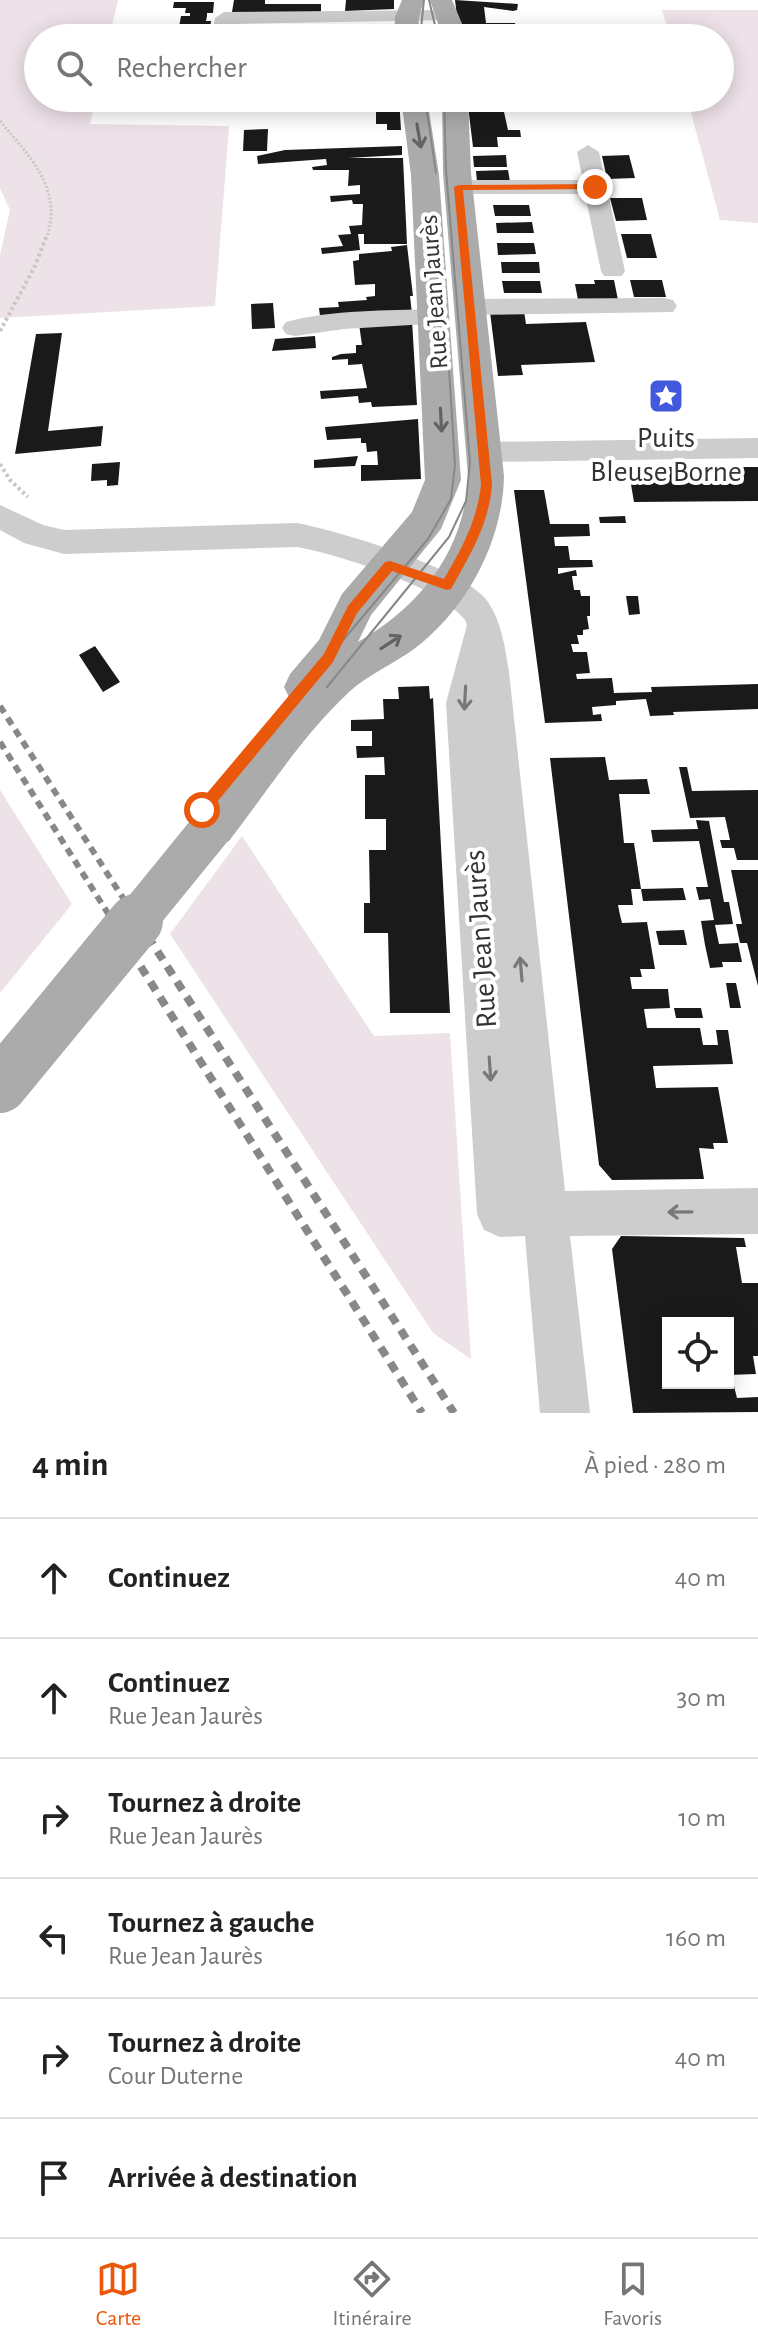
<!DOCTYPE html>
<html lang="fr">
<head>
<meta charset="utf-8">
<style>
  :root { --surface:#fff; --page:#f6f6f6; --text:#222; --muted:#767676; --line:#e0e0e0; --accent:#ea580c }
  body { margin:0; font-family:"Alegreya Sans",sans-serif; background:var(--page); color:var(--text) }
  .controls { position:absolute; right:24px; bottom:24px; display:grid; overflow:hidden; border-radius:0px; box-shadow:0 4px 20px #0003 }
  .controls button { width:72px; height:72px; display:grid; place-items:center; padding:0; border:0; border-bottom:2px solid var(--line); background:var(--surface); color:var(--text); font:40px sans-serif }
  .stop { position:absolute; width:24px; height:24px; margin:-18px; border:6px solid #ea580c; border-radius:50%; background:#fff }
  .stop.end { background:#ea580c; border-color:#fff; box-shadow:0 2px 8px #0008 }
  .list { margin:0; padding:0; list-style:none }
  h2 { display:flex; justify-content:space-between; align-items:center; height:104px; margin:0; padding:0 32px; font-size:34px }
  h2 small { font-size:26px; font-weight:400; color:var(--muted) }
  .list li { display:grid; grid-template-columns:52px 1fr auto; gap:24px; align-items:center; box-sizing:border-box; height:120px; padding:0 32px; border-top:2px solid var(--line) }
  .list b { display:block; font-size:30px; white-space:nowrap }
  .list p { margin:0; font-size:26px; white-space:nowrap; color:var(--muted) }
  .list em { font-size:26px; font-style:normal; color:var(--muted) }
  .icon { flex:none; width:44px; height:44px; fill:none; stroke:currentColor; stroke-width:2; stroke-linecap:round; stroke-linejoin:round }
  .map { position:relative; flex:none; width:758px; height:1413px; overflow:hidden }
  .search { position:absolute; background:var(--surface); box-shadow:0 4px 20px #0003; left:24px; right:24px; top:24px; height:88px; display:flex; align-items:center; gap:20px; box-sizing:border-box; padding:0 28px; border-radius:44px; color:var(--muted); font-size:30px }
  .sheet { height:824px; background:var(--surface) }
  nav { display:flex; justify-content:space-around; align-items:center; box-sizing:border-box; height:112px; border-top:2px solid var(--line); background:var(--surface); font-size:22px; color:var(--muted) }
  nav a { display:grid; justify-items:center; gap:4px }
  nav .on { color:var(--accent) }
  .map>svg:first-child { display:block }
  .green { fill:#eee2e9 }
  .building { fill:#1a1a1a }
  .lines { fill:none; stroke-linecap:round; stroke-linejoin:round }
  .path-far1 { stroke:#c7c7c7; stroke-width:3; stroke-dasharray:2 2; stroke-linecap:butt }
  .path { stroke:#c7c7c7; stroke-width:4; stroke-dasharray:3 3; stroke-linecap:butt }
  .minor { fill:#cdcdcd; fill-rule:evenodd }
  .major { fill:#ababab; fill-rule:evenodd }
  .tram { stroke:#888; stroke-width:2 }
  .rail-far1 { stroke:#888; stroke-width:6; stroke-dasharray:8 6; stroke-linecap:butt }
  .rail { stroke:#888; stroke-width:8; stroke-dasharray:10 8; stroke-linecap:butt }
  .major-bridge-far1 { stroke:#ababab; stroke-width:42 }
  .major-bridge { stroke:#ababab; stroke-width:54 }
  .oneway { stroke:#636363 }
  .oneway2 { stroke:#787878 }
  .route { fill:#ea580c }
  .labels { text-anchor:middle; stroke-width:8; stroke-linejoin:round; paint-order:stroke }
  .far-street-label { font-size:26px; fill:#333; stroke:#fff }
  .poi-label { font-size:30px; fill:#333; stroke:#fff }
  .street-label { font-size:30px; fill:#333; stroke:#fff }
</style>
</head>
<body>
<div class="map">
<svg width="758" height="1413" viewBox="0 0 758 1413">
  <rect width="100%" height="100%" fill="#fff"/>
  <g class="green">
    <polygon points="0,0 118,0 109,38 38,38 38,98 96,98 90,124 229,126 215,306 0,318 0,255 10,210 0,188"/>
    <polygon points="662,10 758,10 758,223 720,220 687,98 720,98 720,38 670,38"/>
    <polygon points="0,790 72,904 0,993"/>
    <polygon points="242,836 374,1036 450,1033 471,1359 433,1333 170,934"/>
  </g>
  <g class="building">
    <polygon points="234,0 265,0 265,4 321,4 321,12 232,12"/>
    <polygon points="346,0 394,0 394,9 345,11"/>
    <polygon points="455,0 518,4 517,10 513,11 484,7 486,23 515,23 516,28 459,33"/>
    <polygon points="174,2 214,2 213,13 207,13 207,16 206,21 211,21 209,38 177,38 181,16 190,16 190,13 185,13 186,8 173,8"/>
    <polygon points="320,98 399,98 401,130 387,130 387,124 376,124 376,111 366,111 366,107 327,107 328,102 320,102"/>
    <polygon points="467,98 493,98 495,112 504,112 508,130 520,130 521,137 497,137 498,147 473,147"/>
    <polygon points="505,104 530,104 531,111 506,111"/>
    <polygon points="268,129 267,151 243,151 244,130"/>
    <polygon points="402,146 402,155 348,158 403,158 407,244 364,244 364,234 358,234 360,250 322,254 321,248 343,246 338,235 351,234 349,226 362,225 363,204 353,204 352,200 331,202 330,196 360,194 360,185 348,186 349,170 313,170 312,167 327,165 326,159 258,164 257,156 285,150"/>
    <polygon points="506,155 507,167 474,167 473,156"/>
    <polygon points="629,155 635,178 607,179 602,156"/>
    <polygon points="508,170 510,182 477,182 476,171"/>
    <polygon points="610,198 642,198 647,220 616,221"/>
    <polygon points="493,205 529,205 531,216 495,216"/>
    <polygon points="532,222 534,233 497,233 496,223"/>
    <polygon points="621,234 651,234 657,258 627,258"/>
    <polygon points="497,243 534,243 536,254 498,255"/>
    <polygon points="407,245 413,296 410,296 412,314 320,316 319,308 339,307 338,302 367,300 366,297 375,296 375,284 355,285 353,261 359,260 359,254 392,251 391,247"/>
    <polygon points="501,262 539,262 540,273 502,273"/>
    <polygon points="594,280 614,280 618,300 578,300 575,284 595,284"/>
    <polygon points="630,280 662,280 666,297 634,297"/>
    <polygon points="502,281 540,281 542,293 504,293"/>
    <polygon points="273,303 275,328 252,329 251,304"/>
    <polygon points="524,311 526,324 586,322 595,362 521,365 523,375 498,376 490,312"/>
    <polygon points="412,320 417,405 372,407 371,402 359,403 358,396 321,399 320,391 367,388 362,364 348,365 348,359 332,360 332,357 341,354 356,353 356,345 362,345 359,324"/>
    <polygon points="62,333 48,431 103,426 101,446 15,454 36,334"/>
    <polygon points="315,336 316,348 272,351 275,339"/>
    <polygon points="418,419 421,479 361,481 361,465 378,465 377,451 367,452 366,443 361,443 361,438 327,440 325,427"/>
    <polygon points="358,456 355,466 314,468 314,460"/>
    <polygon points="120,462 118,485 107,486 107,480 91,481 92,464"/>
    <polygon points="628,467 758,467 758,501 634,502"/>
    <polygon points="514,490 544,490 550,524 589,524 590,536 554,537 555,546 568,546 570,560 592,560 593,567 558,568 558,574 576,570 577,576 572,576 574,590 580,590 581,596 590,596 590,616 587,616 589,629 583,630 583,635 577,635 579,644 571,644 573,652 587,652 590,673 576,674 577,679 612,678 614,693 652,692 651,687 758,684 758,709 673,712 674,715 650,716 646,699 616,701 616,705 592,707 593,715 601,714 602,721 545,723"/>
    <polygon points="625,516 626,523 600,523 599,517"/>
    <polygon points="626,596 638,596 640,614 629,615"/>
    <polygon points="95,646 120,682 103,692 79,655"/>
    <polygon points="429,686 430,699 433,698 450,1013 390,1013 388,933 364,933 364,903 370,903 369,850 386,850 386,819 365,819 365,775 385,775 384,757 357,758 356,746 372,746 372,731 351,731 351,720 384,719 383,699 399,699 398,687"/>
    <polygon points="605,757 609,780 647,779 650,794 619,794 624,843 634,843 641,889 631,889 633,905 618,905 620,915 622,923 647,922 655,969 640,969 642,977 630,977 632,989 668,989 670,1008 644,1009 647,1028 700,1028 703,1045 718,1045 716,1030 728,1030 733,1064 653,1066 656,1088 718,1087 728,1143 713,1143 714,1149 699,1148 704,1179 612,1180 599,1165 550,758"/>
    <polygon points="679,767 687,767 692,791 758,790 758,860 737,860 734,848 722,848 720,840 730,840 725,817 690,818"/>
    <polygon points="696,820 709,821 724,902 729,902 733,924 715,925 719,944 738,943 742,962 722,962 723,967 710,968 705,945 701,921 714,920 710,899 699,900 696,887 708,887 699,841 653,842 651,830 698,829"/>
    <polygon points="731,870 758,870 758,986 747,943 740,943 736,924 742,924"/>
    <polygon points="683,888 686,900 643,901 641,889"/>
    <polygon points="684,930 687,945 659,945 656,931"/>
    <polygon points="726,983 736,983 741,1008 730,1008"/>
    <polygon points="674,1008 701,1008 703,1018 676,1018"/>
    <polygon points="621,1236 744,1238 746,1247 736,1247 742,1283 758,1283 758,1356 753,1356 756,1374 728,1375 728,1323 668,1323 668,1383 724,1383 725,1386 734,1386 737,1398 758,1397 758,1412 633,1413 612,1249"/>
  </g>
  <g class="lines">
    <path class="path-far1" d="M0 121C29 156 63 188 47 237"/>
    <g class="path">
      <polyline points="0,331 35,266 47,235"/>
      <polyline points="0,464 10,480 28,497"/>
    </g>
    <g class="minor">
      <polygon points="447,10 454,12 456,16 454,20 233,24 231,38 211,38 215,18 224,12"/>
      <polygon points="588,145 599,152 625,271 622,276 604,276 601,271 585,194 459,194 451,192 448,187 451,182 459,180 583,180 577,152"/>
      <polygon points="664,298 673,300 677,306 673,312 470,315 461,313 457,307 461,301 470,299"/>
      <path d="M435 309 444 311 448 317 444 323 344 329 295 336 286 334 282 328 286 322C334 309 386 311 435 309Z"/>
      <polygon points="758,438 758,458 484,462 474,459 470,452 474,445 484,442"/>
      <path d="M0 505 43 525 64 530 297 523C338 531 466 568 488 602 502 623 505 648 509 672L565 1191 758 1188V1234L570 1236 590 1413H540L525 1236 500 1237 484 1230 477 1214 446 703 467 625 465 620C439 586 340 555 297 547L64 554 24 543 0 530Z"/>
    </g>
    <g class="major">
      <polygon points="402,0 424,0 419,17 418,38 394,38 395,17"/>
      <polygon points="430,0 452,0 463,26 463,38 439,38 439,26"/>
      <path d="M401 98H427L439 175 461 480 441 529 371 615 358 642C421 606 465 550 468 476L443 173 442 98H468L471 173 504 476C503 542 466 610 414 649 392 665 367 675 348 693 302 736 267 792 229 841L213 847 197 841 190 826 197 811 290 699 284 687 290 674 319 640 342 594 412 512 425 480 411 175Z"/>
    </g>
    <g class="tram">
      <polyline points="429,0 438,38"/>
      <polyline points="420,38 424,0"/>
      <polyline points="425,98 436,173"/>
      <polyline points="328,658 428,539 451,499 455,465 445,305"/>
      <polyline points="327,687 449,537 466,501 470,462 446,170 444,98"/>
    </g>
    <g class="rail-far1">
      <polyline points="0,706 139,923"/>
      <polyline points="0,742 114,923"/>
    </g>
    <g class="rail">
      <polyline points="112,921 422,1413"/>
      <polyline points="138,921 454,1413"/>
    </g>
    <polyline class="major-bridge-far1" points="134,923 213,826"/>
    <polyline class="major-bridge" points="0,1086 136,921"/>
  </g>
  <defs><path id="oneway-shaft" d="M-6 0H5M1.5-3L5.5 0L1.5 3" fill="none" stroke-width="1.6" stroke-linecap="round" stroke-linejoin="round" transform="scale(2)"/></defs>
  <g class="oneway">
    <use href="#oneway-shaft" transform="translate(419 136) rotate(80)"/>
    <use href="#oneway-shaft" transform="translate(441 420) rotate(87)"/>
    <use href="#oneway-shaft" transform="translate(391 642) rotate(-33)"/>
  </g>
  <g class="oneway2">
    <use href="#oneway-shaft" transform="translate(465 698) rotate(93)"/>
    <use href="#oneway-shaft" transform="translate(521 969) rotate(-95)"/>
    <use href="#oneway-shaft" transform="translate(490 1069) rotate(86)"/>
    <use href="#oneway-shaft" transform="translate(680 1212) rotate(179)"/>
  </g>
  <path class="route" d="M595 184 598 189 463 190 492 485C489 524 470 555 451 589L447 590 392 571 357 613 333 662 207 814H197V805L324 654 348 606 385 562 390 561 444 579C462 548 477 521 481 485L454 187 459 185Z"/>
  <defs>
    <symbol id="sight-square" viewBox="-11 -11 22 22"><rect x="-9" y="-9" width="18" height="18" rx="4" fill="#4258dd" stroke="#fff"/><path d="M0-6L1.8-2.2L6-1.7L2.9 1.2L3.7 5.4L0 3.3L-3.7 5.4L-2.9 1.2L-6-1.7L-1.8-2.2Z" fill="#fff"/></symbol>
  </defs>
  <g fill-rule="evenodd">
    <use href="#sight-square" x="646" y="376" width="40" height="40"/>
  </g>
  <g class="labels">
    <g class="far-street-label">
      <text transform="translate(433 292) rotate(-94)" y="9">Rue Jean Jaurès</text>
    </g>
    <g class="poi-label">
      <text x="666" y="447">Puits<tspan x="666" dy="34">Bleuse Borne</tspan></text>
    </g>
    <g class="street-label">
      <text transform="translate(480 939) rotate(-94)" y="10">Rue Jean Jaurès</text>
    </g>
  </g>
</svg>
<div class="controls">
<button><svg class="icon" aria-label="locate" viewBox="0 0 24 24"><circle cx="12" cy="12" r="6"/><path d="M12 2v4M12 18v4M2 12h4M18 12h4"/></svg></button>
</div>
<div class="stop" style="left:202px;top:810px"></div>
<div class="stop end" style="left:595px;top:187px"></div>
<div class="search"><svg class="icon" aria-label="search" viewBox="0 0 24 24"><circle cx="10" cy="10" r="6"/><path d="M15 15l6 6"/></svg>Rechercher</div>
</div>
<section class="sheet">
<h2>4 min<small>À pied · 280 m</small></h2>
<ul class="list">
<li><svg class="icon" aria-label="ahead" viewBox="0 0 24 24"><path d="M12 20V5M6 11l6-6 6 6"/></svg><div><b>Continuez</b></div><em>40 m</em></li>
<li><svg class="icon" aria-label="ahead" viewBox="0 0 24 24"><path d="M12 20V5M6 11l6-6 6 6"/></svg><div><b>Continuez</b><p>Rue Jean Jaurès</p></div><em>30 m</em></li>
<li><svg class="icon" aria-label="right" viewBox="0 0 24 24"><path d="M7 20v-9h11M14 6l5 5-5 5"/></svg><div><b>Tournez à droite</b><p>Rue Jean Jaurès</p></div><em>10 m</em></li>
<li><svg class="icon" aria-label="left" viewBox="0 0 24 24"><path d="M17 20v-9H6M10 6l-5 5 5 5"/></svg><div><b>Tournez à gauche</b><p>Rue Jean Jaurès</p></div><em>160 m</em></li>
<li><svg class="icon" aria-label="right" viewBox="0 0 24 24"><path d="M7 20v-9h11M14 6l5 5-5 5"/></svg><div><b>Tournez à droite</b><p>Cour Duterne</p></div><em>40 m</em></li>
<li><svg class="icon" aria-label="arrive" viewBox="0 0 24 24"><path d="M6 21V4h12l-3 4 3 4H6"/></svg><div><b>Arrivée à destination</b></div></li>
</ul>
</section>
<nav>
<a class="on"><svg class="icon" aria-label="map" viewBox="0 0 24 24"><path d="M3 6l6-2 6 2 6-2v14l-6 2-6-2-6 2zM9 4v14M15 6v14"/></svg>Carte</a>
<a><svg class="icon" aria-label="directions" viewBox="0 0 24 24"><path d="M12 3l9 9-9 9-9-9zM9 14v-3h6M13 9l2 2-2 2"/></svg>Itinéraire</a>
<a><svg class="icon" aria-label="saved" viewBox="0 0 24 24"><path d="M7 4h10v16l-5-4-5 4z"/></svg>Favoris</a>
</nav>
</body>
</html>
